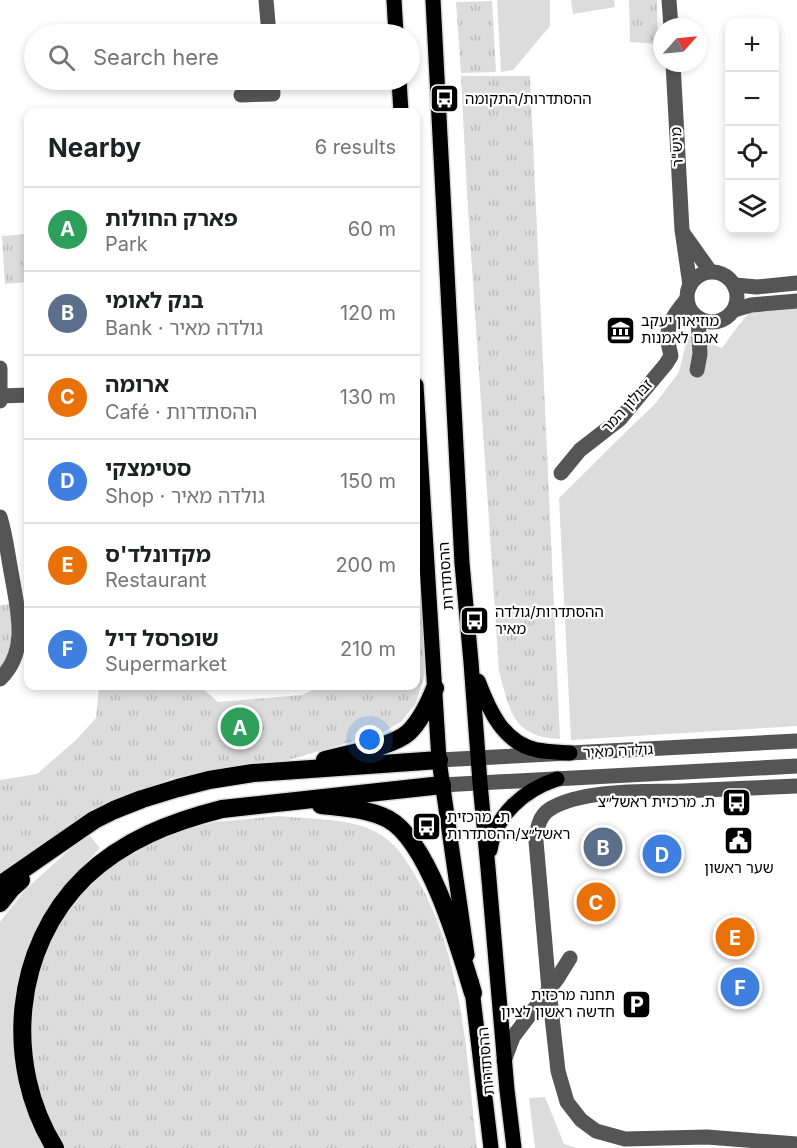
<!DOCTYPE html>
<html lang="en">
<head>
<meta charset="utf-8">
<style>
  :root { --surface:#fff; --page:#f2f2f2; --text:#202124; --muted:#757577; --line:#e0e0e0; --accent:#000 }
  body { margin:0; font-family:Inter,"Noto Sans Hebrew",sans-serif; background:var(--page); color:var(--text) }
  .controls { position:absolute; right:18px; top:18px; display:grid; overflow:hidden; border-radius:12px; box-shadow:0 3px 9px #0003 }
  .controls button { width:54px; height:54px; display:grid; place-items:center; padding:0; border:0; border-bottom:2px solid var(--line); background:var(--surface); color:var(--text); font:30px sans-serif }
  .compass { position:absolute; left:653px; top:18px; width:54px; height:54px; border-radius:50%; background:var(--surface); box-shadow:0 3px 9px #0003; rotate:63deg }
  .you { position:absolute; left:370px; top:740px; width:21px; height:21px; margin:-15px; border:4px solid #fff; border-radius:50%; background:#1a73e8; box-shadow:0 0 0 9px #1a73e833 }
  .badge { display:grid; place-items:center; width:39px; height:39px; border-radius:50%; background:var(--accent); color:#fff; font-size:20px; font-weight:700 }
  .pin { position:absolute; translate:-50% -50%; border:3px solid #fff; box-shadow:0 2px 6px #0006 }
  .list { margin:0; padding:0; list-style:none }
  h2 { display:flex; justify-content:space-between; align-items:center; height:78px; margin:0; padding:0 24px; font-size:26px }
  h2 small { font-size:20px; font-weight:400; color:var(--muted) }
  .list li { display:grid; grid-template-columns:39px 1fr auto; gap:18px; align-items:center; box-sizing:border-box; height:84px; padding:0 24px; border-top:2px solid var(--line) }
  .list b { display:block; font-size:22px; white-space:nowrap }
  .list p { margin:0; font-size:20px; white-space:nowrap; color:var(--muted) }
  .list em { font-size:20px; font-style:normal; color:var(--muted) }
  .icon { flex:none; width:33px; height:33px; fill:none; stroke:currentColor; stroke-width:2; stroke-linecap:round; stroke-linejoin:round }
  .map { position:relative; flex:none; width:797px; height:1148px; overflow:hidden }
  .search { position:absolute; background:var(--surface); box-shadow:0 3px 9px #0003; left:24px; top:24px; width:396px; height:66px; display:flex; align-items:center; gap:15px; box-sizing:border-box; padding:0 21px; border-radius:33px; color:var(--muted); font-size:22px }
  .panel { position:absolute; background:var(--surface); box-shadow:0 3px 9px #0003; left:24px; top:108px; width:396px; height:582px; border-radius:12px }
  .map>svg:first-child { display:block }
  .grass { fill:#dcdcdc }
  .park { fill:url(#park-tufts) }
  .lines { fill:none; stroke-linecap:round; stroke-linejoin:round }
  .major-casing { stroke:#dbdbdb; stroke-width:18 }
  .highway-casing { stroke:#dbdbdb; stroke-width:21 }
  .minor { stroke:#555; stroke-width:15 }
  .major { stroke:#000; stroke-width:15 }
  .highway { stroke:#000; stroke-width:18 }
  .labels { text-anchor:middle; stroke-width:4.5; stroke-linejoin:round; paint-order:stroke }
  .poi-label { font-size:15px; fill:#000; stroke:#fff; text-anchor:start }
  .street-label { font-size:15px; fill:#000; stroke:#fff }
</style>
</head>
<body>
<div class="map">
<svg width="797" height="1148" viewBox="0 0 797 1148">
  <defs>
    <pattern id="park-tufts" width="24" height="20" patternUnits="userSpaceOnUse" patternTransform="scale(1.5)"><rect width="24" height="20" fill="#dcdcdc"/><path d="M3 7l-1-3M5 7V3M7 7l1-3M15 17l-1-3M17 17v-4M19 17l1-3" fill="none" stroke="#bbb"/></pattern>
  </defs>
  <rect width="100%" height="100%" fill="#fff"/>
  <g class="grass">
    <polygon points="497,0 550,0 550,26 513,70 501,72"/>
    <polygon points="571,0 614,0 615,7 573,14"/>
    <polygon points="797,307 797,726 571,740 559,498 633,425 655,404 679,372 688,335 722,348 738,326 751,311"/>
    <path d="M89 835 100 848C77 872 53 897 37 927 12 976 6 1044 22 1097 28 1115 36 1131 44 1148H0V922L25 890 69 850Z"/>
    <polygon points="545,1097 564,1144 577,1148 535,1148 529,1098"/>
  </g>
  <g class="park">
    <polygon points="629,0 657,0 658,44 630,42"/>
    <polygon points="492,1 496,72 461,73 456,2"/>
    <path d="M461 76H530L560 739C512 737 510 711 499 671L467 193Z"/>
    <polygon points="28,234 28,282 5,284 2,236"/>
    <polygon points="416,577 418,577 426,632 427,666 416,703 402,721 382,733 278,763 173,778 141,790 0,874 0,780 37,774 76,740 96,718 99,686 200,686 218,702 302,695 321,686 416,686"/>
    <polygon points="12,604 14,637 10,659 0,671 0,605"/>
    <path d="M278 816C307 819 351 818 376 832 394 841 405 858 415 875 464 958 466 1055 477 1148H56L48 1136 23 1017 62 905 116 861 146 844 186 830 216 822Z"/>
  </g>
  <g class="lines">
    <defs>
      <g id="major">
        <polyline points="394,0 396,34"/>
        <polyline points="433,0 462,563 471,662 480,783 488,868 507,1090 514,1148"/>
        <polyline points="399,80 401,112"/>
        <polyline points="416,385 439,760 467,955"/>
        <path d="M478 681C489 710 503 743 537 750 548 752 559 752 570 753"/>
        <path d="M490 850C495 815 524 790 557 779"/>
        <polyline points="471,981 491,1148"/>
      </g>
      <g id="highway">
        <path d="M325 760C347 754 393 747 409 732 421 720 429 703 435 688"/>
        <path d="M321 805C343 807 368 809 388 819 429 841 460 950 473 993"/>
        <polyline points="0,885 94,820 114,810 142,799 178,788 209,780 253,773 439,760"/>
        <polyline points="0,903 12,888 21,880"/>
        <path d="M55 1148C3 1064 13 947 85 877 124 840 171 822 222 809L442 785"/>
      </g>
    </defs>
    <use href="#major" class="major-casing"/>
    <use href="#highway" class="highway-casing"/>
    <g class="minor">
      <polyline points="266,0 269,34"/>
      <polyline points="669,0 671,27"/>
      <polyline points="673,63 682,230 690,285"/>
      <polyline points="241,95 273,94 272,80"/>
      <polyline points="683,233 710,271"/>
      <circle cx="712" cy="297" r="25"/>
      <polyline points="735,285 757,287 797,283"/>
      <polyline points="734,310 751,305 797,301"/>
      <polyline points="0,368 0,401"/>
      <polyline points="697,370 700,354 698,318"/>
      <polyline points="0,396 28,395"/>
      <path d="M561 473 580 450 620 419 666 364 671 356C670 350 668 345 668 340 666 324 677 311 687 299"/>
      <path d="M0 517C6 536 8 557 12 577 18 612 29 651 0 679"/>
      <polyline points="439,760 797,741"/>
      <polyline points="442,785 797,766"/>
      <path d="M797 786C759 788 720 789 682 791 644 792 583 789 550 809 539 816 537 828 536 841L549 990 558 1071 567 1102 581 1120 596 1131 625 1139 707 1137 797 1144"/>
      <polyline points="504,1061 513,1037 557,979 570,958"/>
    </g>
    <use href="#major" class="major"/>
    <use href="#highway" class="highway"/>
  </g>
  <defs>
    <symbol id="bus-square" viewBox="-11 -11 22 22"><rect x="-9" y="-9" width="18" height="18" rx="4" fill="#000" stroke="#fff"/><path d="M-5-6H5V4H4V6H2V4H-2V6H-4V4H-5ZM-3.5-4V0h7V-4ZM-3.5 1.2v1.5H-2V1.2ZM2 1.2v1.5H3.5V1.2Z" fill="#fff"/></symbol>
    <symbol id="museum-square" viewBox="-11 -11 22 22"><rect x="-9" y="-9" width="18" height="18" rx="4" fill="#000" stroke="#fff"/><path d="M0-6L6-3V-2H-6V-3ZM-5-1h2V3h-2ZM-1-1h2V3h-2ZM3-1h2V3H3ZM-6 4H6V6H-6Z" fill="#fff"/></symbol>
    <symbol id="civic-square" viewBox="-11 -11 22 22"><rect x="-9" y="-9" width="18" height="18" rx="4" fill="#000" stroke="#fff"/><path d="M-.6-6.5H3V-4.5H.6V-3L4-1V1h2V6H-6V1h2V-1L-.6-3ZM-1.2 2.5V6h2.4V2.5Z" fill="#fff"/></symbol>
    <symbol id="parking-square" viewBox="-11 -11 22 22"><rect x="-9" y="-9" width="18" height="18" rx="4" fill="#000" stroke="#fff"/><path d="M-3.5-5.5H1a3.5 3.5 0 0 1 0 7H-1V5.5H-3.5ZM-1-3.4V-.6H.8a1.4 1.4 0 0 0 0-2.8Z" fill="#fff"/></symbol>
  </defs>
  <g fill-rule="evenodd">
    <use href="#bus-square" x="428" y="82" width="33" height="33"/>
    <use href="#museum-square" x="604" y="314" width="33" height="33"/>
    <use href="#bus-square" x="458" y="604" width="33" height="33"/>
    <use href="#bus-square" x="720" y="786" width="33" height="33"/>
    <use href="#bus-square" x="410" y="810" width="33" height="33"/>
    <use href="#civic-square" x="722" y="824" width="33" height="33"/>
    <use href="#parking-square" x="620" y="988" width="33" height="33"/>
  </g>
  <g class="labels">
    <g class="poi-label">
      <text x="465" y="104">ההסתדרות/התקומה</text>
      <text x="641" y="326">מוזיאון יעקב<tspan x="641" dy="17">אגם לאמנות</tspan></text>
      <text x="495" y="617">ההסתדרות/גולדה<tspan x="495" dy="17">מאיר</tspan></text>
      <text x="715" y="807" text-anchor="end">ת. מרכזית ראשל״צ</text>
      <text x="447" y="822">ת. מרכזית<tspan x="447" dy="17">ראשל״צ/ההסתדרות</tspan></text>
      <text x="739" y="873" text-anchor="middle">שער ראשון</text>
      <text x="615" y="1000" text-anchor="end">תחנה מרכזית<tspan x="615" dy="17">חדשה ראשון לציון</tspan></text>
    </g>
    <g class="street-label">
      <text transform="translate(677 147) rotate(-93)" y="5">מיש"ר</text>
      <text transform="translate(627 406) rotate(-47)" y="5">זבולון המר</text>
      <text transform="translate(446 576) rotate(-94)" y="5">ההסתדרות</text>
      <text transform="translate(618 751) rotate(-3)" y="5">גולדה מאיר</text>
      <text transform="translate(486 1061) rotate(-95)" y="5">ההסתדרות</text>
    </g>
  </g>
</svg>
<div class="controls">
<button>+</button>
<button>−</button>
<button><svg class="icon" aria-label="locate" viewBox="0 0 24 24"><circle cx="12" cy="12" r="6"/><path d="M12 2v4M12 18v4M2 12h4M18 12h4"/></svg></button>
<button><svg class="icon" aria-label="layers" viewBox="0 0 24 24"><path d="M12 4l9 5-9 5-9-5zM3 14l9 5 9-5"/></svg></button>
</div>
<svg class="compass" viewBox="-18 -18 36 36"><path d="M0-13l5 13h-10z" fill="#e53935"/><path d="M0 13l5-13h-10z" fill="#757577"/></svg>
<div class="you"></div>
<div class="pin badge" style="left:240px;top:727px;background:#2e9e5b">A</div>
<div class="pin badge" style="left:603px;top:847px;background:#5c6f8a">B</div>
<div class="pin badge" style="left:596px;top:902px;background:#e8710a">C</div>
<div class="pin badge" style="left:662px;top:854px;background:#3f7fe0">D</div>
<div class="pin badge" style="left:735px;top:937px;background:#e8710a">E</div>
<div class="pin badge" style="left:740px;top:987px;background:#3f7fe0">F</div>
<div class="search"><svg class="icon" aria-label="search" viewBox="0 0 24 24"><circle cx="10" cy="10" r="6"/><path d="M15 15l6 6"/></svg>Search here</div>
<section class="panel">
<h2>Nearby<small>6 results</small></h2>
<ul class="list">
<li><span class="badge" style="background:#2e9e5b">A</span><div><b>פארק החולות</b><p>Park</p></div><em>60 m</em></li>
<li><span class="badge" style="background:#5c6f8a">B</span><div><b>בנק לאומי</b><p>Bank · גולדה מאיר</p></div><em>120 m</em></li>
<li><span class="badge" style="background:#e8710a">C</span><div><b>ארומה</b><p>Café · ההסתדרות</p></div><em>130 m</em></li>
<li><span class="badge" style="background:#3f7fe0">D</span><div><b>סטימצקי</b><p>Shop · גולדה מאיר</p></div><em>150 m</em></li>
<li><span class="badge" style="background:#e8710a">E</span><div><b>מקדונלד'ס</b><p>Restaurant</p></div><em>200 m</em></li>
<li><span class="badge" style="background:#3f7fe0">F</span><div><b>שופרסל דיל</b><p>Supermarket</p></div><em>210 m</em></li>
</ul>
</section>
</div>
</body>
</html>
